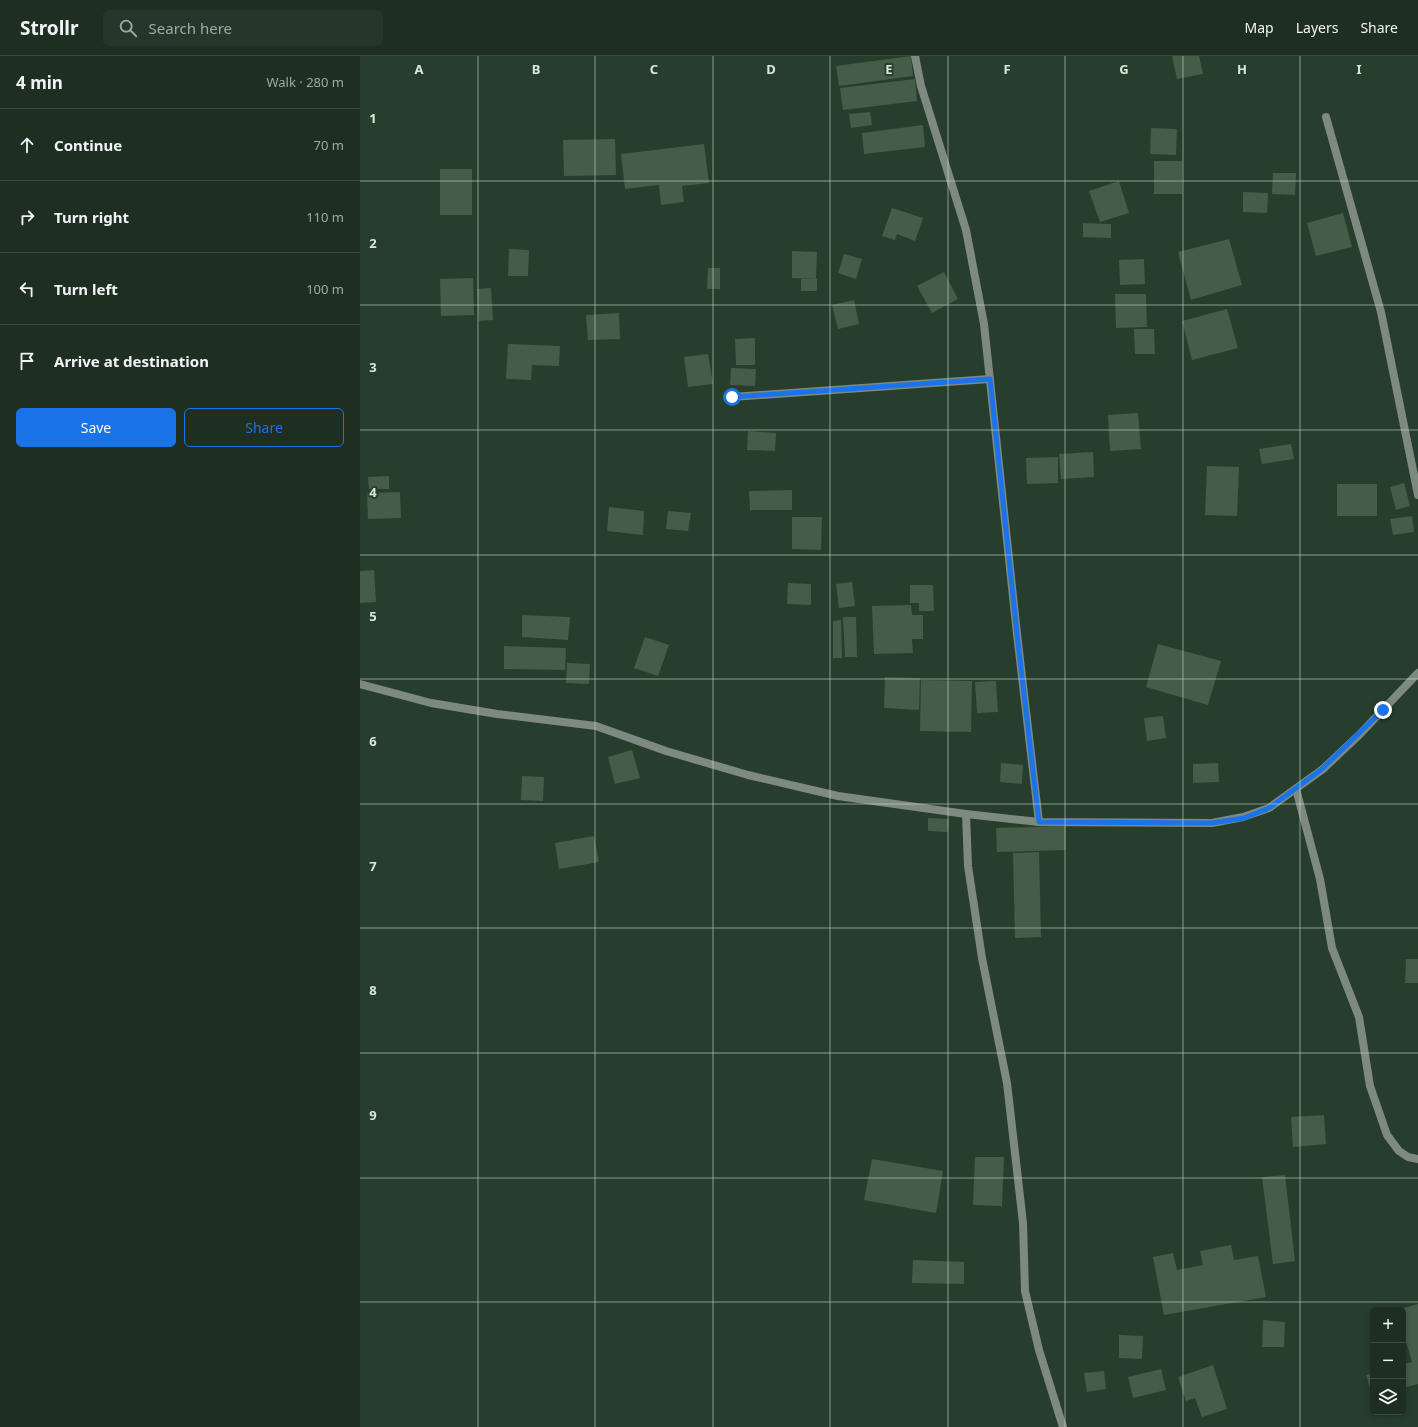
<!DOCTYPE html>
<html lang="en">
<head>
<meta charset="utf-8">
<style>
  :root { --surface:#1e2e21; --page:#26362a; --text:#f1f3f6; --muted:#a1a8a5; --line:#3c4a3f; --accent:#1a73e8 }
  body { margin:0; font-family:"Noto Sans",sans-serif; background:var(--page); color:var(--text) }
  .controls { position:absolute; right:12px; bottom:12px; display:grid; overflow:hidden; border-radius:6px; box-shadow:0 2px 6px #0003 }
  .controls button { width:36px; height:36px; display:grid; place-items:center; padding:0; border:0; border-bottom:1px solid var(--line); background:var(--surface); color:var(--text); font:20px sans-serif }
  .stop { position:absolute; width:12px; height:12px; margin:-9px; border:3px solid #1a73e8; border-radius:50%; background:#fff }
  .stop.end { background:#1a73e8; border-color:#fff; box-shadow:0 1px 4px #0008 }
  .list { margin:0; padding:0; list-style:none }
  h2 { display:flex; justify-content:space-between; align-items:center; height:52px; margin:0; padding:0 16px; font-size:17px }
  h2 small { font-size:13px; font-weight:400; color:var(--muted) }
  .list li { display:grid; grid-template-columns:26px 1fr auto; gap:12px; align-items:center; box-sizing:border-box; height:72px; padding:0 16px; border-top:1px solid var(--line) }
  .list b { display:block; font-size:15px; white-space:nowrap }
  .list em { font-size:13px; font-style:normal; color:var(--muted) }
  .actions { display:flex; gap:8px; padding:12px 16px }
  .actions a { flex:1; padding:9px 0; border:1px solid var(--accent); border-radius:6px; text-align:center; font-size:14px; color:var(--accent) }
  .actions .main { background:var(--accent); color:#fff }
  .icon { flex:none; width:22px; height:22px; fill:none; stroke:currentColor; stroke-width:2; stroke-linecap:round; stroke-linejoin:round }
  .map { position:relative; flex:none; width:1058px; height:1371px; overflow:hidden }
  header { display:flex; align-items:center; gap:24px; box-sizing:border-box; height:56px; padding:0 20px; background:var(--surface); border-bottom:1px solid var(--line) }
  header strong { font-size:19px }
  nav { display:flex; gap:22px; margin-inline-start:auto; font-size:14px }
  .search { width:280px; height:36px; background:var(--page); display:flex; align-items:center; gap:10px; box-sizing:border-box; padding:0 14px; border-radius:6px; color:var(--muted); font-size:15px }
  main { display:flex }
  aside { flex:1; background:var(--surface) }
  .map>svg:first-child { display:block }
  .building { fill:#455c49 }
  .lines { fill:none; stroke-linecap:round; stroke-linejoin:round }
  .minor { stroke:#7e8980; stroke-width:8 }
  .route { stroke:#1a73e8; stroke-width:5 }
  .grid { fill:none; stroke:#d9e6db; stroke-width:1; stroke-opacity:0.55 }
  .grid-label { font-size:13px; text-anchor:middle; font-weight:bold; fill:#d9e6db; stroke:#283e2c; stroke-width:4; stroke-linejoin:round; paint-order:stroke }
</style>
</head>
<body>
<header>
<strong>Strollr</strong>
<div class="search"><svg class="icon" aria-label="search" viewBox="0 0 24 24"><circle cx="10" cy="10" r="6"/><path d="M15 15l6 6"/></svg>Search here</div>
<nav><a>Map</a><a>Layers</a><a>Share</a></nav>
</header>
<main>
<aside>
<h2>4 min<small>Walk · 280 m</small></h2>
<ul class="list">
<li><svg class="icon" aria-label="ahead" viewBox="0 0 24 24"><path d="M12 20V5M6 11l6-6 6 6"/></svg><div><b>Continue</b></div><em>70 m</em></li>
<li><svg class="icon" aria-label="right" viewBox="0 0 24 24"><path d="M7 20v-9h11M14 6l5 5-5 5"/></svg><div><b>Turn right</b></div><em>110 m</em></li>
<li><svg class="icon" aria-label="left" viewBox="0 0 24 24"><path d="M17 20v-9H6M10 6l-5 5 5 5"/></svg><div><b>Turn left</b></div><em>100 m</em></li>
<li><svg class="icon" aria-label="arrive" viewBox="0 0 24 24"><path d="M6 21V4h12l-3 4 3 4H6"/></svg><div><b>Arrive at destination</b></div></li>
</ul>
<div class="actions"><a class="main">Save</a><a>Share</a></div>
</aside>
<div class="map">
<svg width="1058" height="1371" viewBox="0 0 1058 1371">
  <rect width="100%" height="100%" fill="#283e2c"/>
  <g class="building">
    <polygon points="551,0 553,20 479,30 476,10"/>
    <polygon points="812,0 839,0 843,18 817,23"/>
    <polygon points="555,23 557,45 483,54 480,32"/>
    <polygon points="510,56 512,69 491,72 489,58"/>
    <polygon points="563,69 565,91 504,98 502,77"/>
    <polygon points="791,72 817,73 816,99 790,98"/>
    <polygon points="255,83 256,119 204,120 203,84"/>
    <polygon points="344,88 349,127 322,130 324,146 301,149 299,129 265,133 261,98"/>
    <rect x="794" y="105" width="28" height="33"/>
    <rect x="80" y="113" width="32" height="46"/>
    <polygon points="913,117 936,117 935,139 912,138"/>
    <polygon points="759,125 769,157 740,166 729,135"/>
    <polygon points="883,136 908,137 907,157 883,156"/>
    <polygon points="532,152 563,162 555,185 537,178 535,184 522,180"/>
    <polygon points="983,157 992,191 956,200 947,167"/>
    <polygon points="723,167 751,168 751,182 723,181"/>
    <polygon points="869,183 882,229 831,244 818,196"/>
    <polygon points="149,193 169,194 168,220 148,220"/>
    <polygon points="432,195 457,196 456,223 432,222"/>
    <polygon points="484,198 502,203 496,223 478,217"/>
    <polygon points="784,203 785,228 760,229 759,204"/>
    <polygon points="348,212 360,212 360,233 347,233"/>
    <polygon points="584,216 598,243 572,257 557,230"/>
    <polygon points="113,222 114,259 81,260 80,223"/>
    <rect x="441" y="223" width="16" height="12"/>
    <polygon points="131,232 133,264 119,265 117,233"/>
    <polygon points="755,238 786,238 787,271 756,272"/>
    <polygon points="494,244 499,268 478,273 472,249"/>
    <polygon points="867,253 878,292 832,304 822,265"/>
    <polygon points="259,257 260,283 228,284 226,259"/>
    <polygon points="774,273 794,273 795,298 775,298"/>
    <polygon points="395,282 395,309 376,309 375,283"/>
    <polygon points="148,288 200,290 199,310 172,309 171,324 146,323"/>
    <polygon points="348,298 353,328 328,331 324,301"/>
    <polygon points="371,312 396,313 395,330 370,329"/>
    <polygon points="778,357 781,393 750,395 748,359"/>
    <polygon points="388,375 416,377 415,395 387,394"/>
    <polygon points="931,388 934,403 902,408 899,393"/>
    <polygon points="733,396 734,421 701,423 699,398"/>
    <polygon points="698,401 698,427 667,428 666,402"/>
    <polygon points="847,410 879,411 877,460 845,459"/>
    <polygon points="29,420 29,433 9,433 8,421"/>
    <polygon points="1044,427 1050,450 1036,454 1030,431"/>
    <rect x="977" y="428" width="40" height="32"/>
    <polygon points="432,434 432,454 390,454 389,435"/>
    <polygon points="40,436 41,462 8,463 7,437"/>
    <polygon points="249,451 284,455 283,479 247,475"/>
    <polygon points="308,455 331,457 328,475 306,473"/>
    <polygon points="1052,460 1054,476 1033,479 1030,463"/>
    <polygon points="432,461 462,461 461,494 432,493"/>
    <polygon points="14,514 16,546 0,547 0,515"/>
    <polygon points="492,526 495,550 479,552 476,528"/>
    <polygon points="428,527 451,528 451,549 427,548"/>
    <polygon points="550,529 573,529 574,555 559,555 559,547 550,547"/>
    <polygon points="551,549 552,559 563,559 563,583 552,583 553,597 514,598 512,550"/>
    <polygon points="162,559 210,561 208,584 162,581"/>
    <polygon points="483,561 496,561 497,601 485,601"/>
    <polygon points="481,564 482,602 473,602 473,565"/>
    <polygon points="285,581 309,589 298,620 274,612"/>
    <polygon points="798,588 861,605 848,649 786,631"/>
    <polygon points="144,590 206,592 205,614 144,613"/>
    <polygon points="207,607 230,608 229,628 206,627"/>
    <polygon points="525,621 560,622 559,654 524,652"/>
    <polygon points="561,624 612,625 611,676 560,675"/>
    <polygon points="636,625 638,656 617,657 615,626"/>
    <polygon points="803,660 806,682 787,685 784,662"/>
    <polygon points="272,694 280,722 255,728 248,701"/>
    <polygon points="641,707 663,709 662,728 640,726"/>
    <polygon points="858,707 859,726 833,727 833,708"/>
    <polygon points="162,720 184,721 183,745 161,744"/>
    <polygon points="568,762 589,763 588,776 568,775"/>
    <polygon points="706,770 706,794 637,796 636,772"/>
    <polygon points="234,780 239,806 199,813 195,787"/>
    <polygon points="679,796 681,881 655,882 653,797"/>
    <polygon points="1046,903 1058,903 1058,927 1045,927"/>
    <polygon points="964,1059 966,1088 933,1091 931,1061"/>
    <polygon points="615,1101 644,1101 642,1150 613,1149"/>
    <polygon points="512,1103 583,1115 576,1157 504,1144"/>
    <polygon points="925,1119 935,1205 913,1208 902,1121"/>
    <polygon points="871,1189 874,1204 898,1200 906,1241 804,1259 793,1201 813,1197 817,1214 843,1209 840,1195"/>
    <polygon points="553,1204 604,1206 604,1228 552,1227"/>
    <polygon points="1058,1248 1058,1328 1043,1332 1043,1308 1052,1306 1043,1275 1043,1254 1037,1254"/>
    <polygon points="903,1264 925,1266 924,1291 902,1291"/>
    <polygon points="759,1279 783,1280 782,1303 759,1302"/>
    <polygon points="853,1309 867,1353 842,1361 835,1342 826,1345 818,1321"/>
    <polygon points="801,1313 806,1334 773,1342 768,1321"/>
    <polygon points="744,1315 746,1333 727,1336 724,1317"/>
    <polygon points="1013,1317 1013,1341 1006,1319"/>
  </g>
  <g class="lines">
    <g class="minor">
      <polyline points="555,0 561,30 606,174 624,268 657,578 679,766"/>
      <polyline points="966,61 1021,256 1058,439"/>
      <polyline points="372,341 630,323"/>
      <polyline points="0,628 71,647 137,658 236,670 306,695 388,719 478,740 606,758 679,766 852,767 883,761 909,752 963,713 999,679 1058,617"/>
      <polyline points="936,733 960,823 972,892 999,961 1010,1030 1027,1079 1039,1095 1048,1101 1058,1103"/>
      <polyline points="606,758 608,810 622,902 647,1027 663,1167 665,1235 679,1294 703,1371"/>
    </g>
  </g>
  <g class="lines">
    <polyline class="route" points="372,341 630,323 657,578 679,766 852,767 884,762 909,752 962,713 1023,654"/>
  </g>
  <path class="grid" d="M118 0V1371M235 0V1371M353 0V1371M470 0V1371M588 0V1371M705 0V1371M823 0V1371M940 0V1371M0 125H1058M0 249H1058M0 374H1058M0 499H1058M0 623H1058M0 748H1058M0 872H1058M0 997H1058M0 1122H1058M0 1246H1058"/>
  <g class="grid-label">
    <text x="59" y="18">A</text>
    <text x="176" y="18">B</text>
    <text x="294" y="18">C</text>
    <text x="411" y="18">D</text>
    <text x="529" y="18">E</text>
    <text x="647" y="18">F</text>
    <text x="764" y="18">G</text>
    <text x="882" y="18">H</text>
    <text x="999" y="18">I</text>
    <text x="13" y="67">1</text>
    <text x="13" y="192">2</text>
    <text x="13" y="316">3</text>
    <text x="13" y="441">4</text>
    <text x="13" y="565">5</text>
    <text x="13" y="690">6</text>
    <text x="13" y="815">7</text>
    <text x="13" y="939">8</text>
    <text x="13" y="1064">9</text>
  </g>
</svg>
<div class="controls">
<button>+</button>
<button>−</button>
<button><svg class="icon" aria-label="layers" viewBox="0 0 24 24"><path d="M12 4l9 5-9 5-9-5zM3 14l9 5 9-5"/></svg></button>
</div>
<div class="stop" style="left:372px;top:341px"></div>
<div class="stop end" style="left:1023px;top:654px"></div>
</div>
</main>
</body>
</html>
